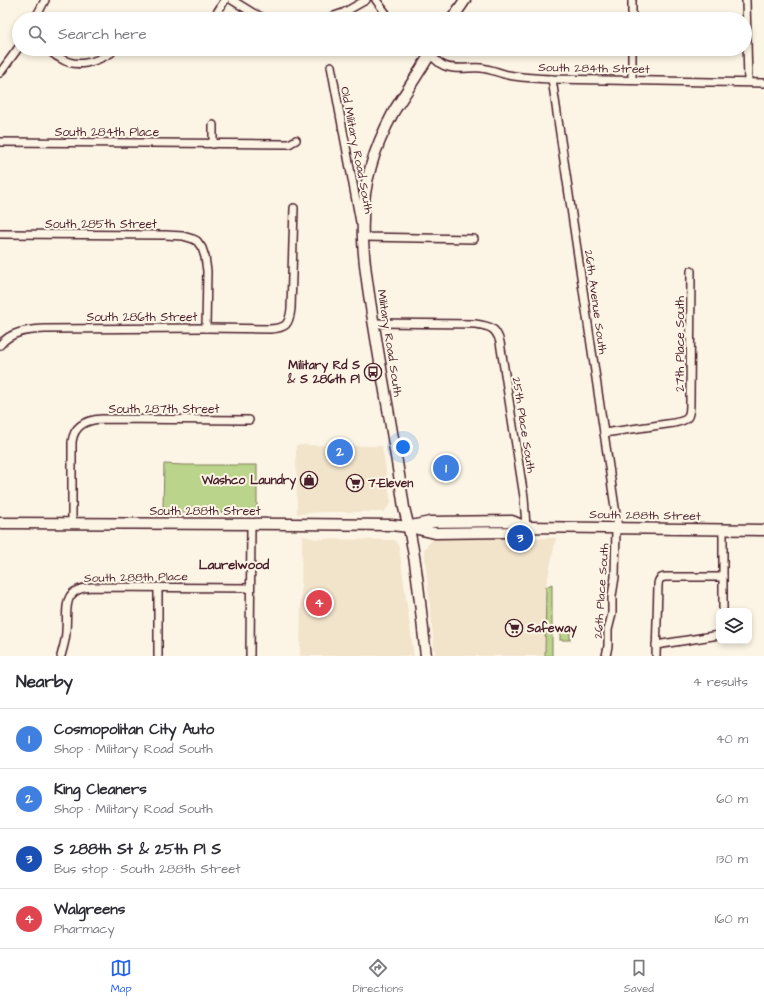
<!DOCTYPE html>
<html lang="en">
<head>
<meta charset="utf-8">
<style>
  :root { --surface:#fff; --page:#f7f7f7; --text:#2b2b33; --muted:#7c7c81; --line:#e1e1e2; --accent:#2563eb }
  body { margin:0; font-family:"Architects Daughter",sans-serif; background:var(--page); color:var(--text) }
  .controls { position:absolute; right:12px; bottom:12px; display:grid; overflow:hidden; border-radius:8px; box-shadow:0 2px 6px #0003 }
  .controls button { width:36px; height:36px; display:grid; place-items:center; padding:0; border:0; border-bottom:1px solid var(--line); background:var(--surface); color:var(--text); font:20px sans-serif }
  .you { position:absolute; left:403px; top:447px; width:14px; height:14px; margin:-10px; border:3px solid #fff; border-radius:50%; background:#1a73e8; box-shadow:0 0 0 6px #1a73e833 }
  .badge { display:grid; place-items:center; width:26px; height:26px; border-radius:50%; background:var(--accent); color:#fff; font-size:13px; font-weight:700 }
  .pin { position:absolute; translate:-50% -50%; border:2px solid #fff; box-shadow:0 1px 4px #0006 }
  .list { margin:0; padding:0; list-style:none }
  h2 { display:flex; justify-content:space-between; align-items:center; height:52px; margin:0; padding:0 16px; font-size:17px }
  h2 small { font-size:13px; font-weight:400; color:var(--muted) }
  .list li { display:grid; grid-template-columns:26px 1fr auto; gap:12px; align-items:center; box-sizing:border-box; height:60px; padding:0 16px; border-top:1px solid var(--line) }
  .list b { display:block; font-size:15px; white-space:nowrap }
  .list p { margin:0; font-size:13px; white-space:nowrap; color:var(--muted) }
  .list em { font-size:13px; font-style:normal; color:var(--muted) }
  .icon { flex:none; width:22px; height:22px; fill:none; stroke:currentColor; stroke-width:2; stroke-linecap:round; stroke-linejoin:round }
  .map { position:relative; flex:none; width:764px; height:656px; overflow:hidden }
  .search { position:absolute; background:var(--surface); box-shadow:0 2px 6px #0003; left:12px; right:12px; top:12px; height:44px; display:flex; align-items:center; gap:10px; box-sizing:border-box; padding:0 14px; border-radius:22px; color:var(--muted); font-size:15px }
  .sheet { height:292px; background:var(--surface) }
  nav { display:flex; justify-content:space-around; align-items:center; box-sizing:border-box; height:56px; border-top:1px solid var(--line); background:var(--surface); font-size:11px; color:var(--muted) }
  nav a { display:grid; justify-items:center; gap:2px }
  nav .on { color:var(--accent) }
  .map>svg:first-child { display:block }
  .built { fill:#f2e4cb }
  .green { fill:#bad48b; stroke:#827a5b }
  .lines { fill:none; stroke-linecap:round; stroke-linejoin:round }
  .street-casing { stroke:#4a1f2b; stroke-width:10 }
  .secondary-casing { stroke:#4a1f2b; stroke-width:13 }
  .street { stroke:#fcf5e5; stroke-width:7 }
  .secondary { stroke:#fcf5e5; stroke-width:10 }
  .labels { text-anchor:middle; stroke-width:4; stroke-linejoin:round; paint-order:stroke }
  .street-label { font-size:12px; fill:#4a1f2b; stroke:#fcf5e5 }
  .poi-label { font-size:12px; font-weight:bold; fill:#4a1f2b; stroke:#fcf5e5; text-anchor:end }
  .neighbourhood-label { font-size:13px; font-weight:bold; fill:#4a1f2b; stroke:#fcf5e5 }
</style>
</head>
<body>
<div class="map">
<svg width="764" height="656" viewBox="0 0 764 656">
  <rect width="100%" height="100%" fill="#fcf5e5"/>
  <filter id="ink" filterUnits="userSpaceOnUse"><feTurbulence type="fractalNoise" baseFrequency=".025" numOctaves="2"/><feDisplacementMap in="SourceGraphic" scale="8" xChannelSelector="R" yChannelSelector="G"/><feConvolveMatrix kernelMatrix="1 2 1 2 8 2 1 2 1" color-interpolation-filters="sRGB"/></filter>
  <g filter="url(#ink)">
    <g class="built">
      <polygon points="296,445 382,446 391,503 384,512 323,512 297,514"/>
      <polygon points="302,536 317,539 395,540 399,547 414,656 300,656"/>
      <polygon points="434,538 556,538 546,587 545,605 545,656 435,656 424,549"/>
    </g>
    <g class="green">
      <path d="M164 464 183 465H257V512L172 513C169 511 167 509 163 508Z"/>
      <polygon points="552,584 552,656 545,656 546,587"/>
      <rect x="560" y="627" width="10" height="13"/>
    </g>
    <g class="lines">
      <defs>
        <g id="street">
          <polyline points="232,0 253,13 266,19"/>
          <polyline points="376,0 388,16 391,19"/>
          <polyline points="746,0 748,82"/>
          <polyline points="35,19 45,0"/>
          <polyline points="213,19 225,0"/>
          <polyline points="326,19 343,13 366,0"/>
          <polyline points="632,19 632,0"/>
          <path d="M47 49C52 52 55 56 60 58 77 69 95 62 111 53"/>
          <path d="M425 49C430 54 435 60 441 64 451 71 469 67 481 68 491 69 499 73 508 75 522 78 537 78 552 79L764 83"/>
          <polyline points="331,66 360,222"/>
          <polyline points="0,73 19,47"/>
          <polyline points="552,79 618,528"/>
          <polyline points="632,80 632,49"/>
          <polyline points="0,142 289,144 296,140"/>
          <polyline points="213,144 213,125"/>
          <polyline points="0,234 165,235 183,236 193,239 197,241 202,248 205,257 207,271 206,328"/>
          <polyline points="362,234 363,237 474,239"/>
          <path d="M374 323 475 324C489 326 496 327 500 342L524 497 526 527"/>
          <path d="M0 345C11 331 29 330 45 329L206 328 270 329C286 328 289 325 291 309L294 208"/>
          <path d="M604 433 674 423C689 420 690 418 690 402L691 271"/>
          <path d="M72 524V442C74 425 86 420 102 419L249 420"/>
          <polyline points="723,611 723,529"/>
          <polyline points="656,645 719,635"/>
          <path d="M61 656C63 648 66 640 66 631 68 607 61 589 92 587L250 588"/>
          <polyline points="158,656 158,587"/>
          <polyline points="250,656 251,524"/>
          <polyline points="606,656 608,646 608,630 612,614 612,596 615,577 616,528"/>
          <path d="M656 656 658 586C658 580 660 577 666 577H723"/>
        </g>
        <g id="secondary">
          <polyline points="452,19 465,0"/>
          <polyline points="0,523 292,524 391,525 409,527 435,533 508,532 526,527 764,530"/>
          <polyline points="411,526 430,522 512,521 526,527"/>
          <path d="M426 656C420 607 417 556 404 508 396 451 385 394 376 338 367 282 354 222 371 166 376 147 385 128 394 111 407 90 421 70 433 49"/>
        </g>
      </defs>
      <use href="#street" class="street-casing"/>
      <use href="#secondary" class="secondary-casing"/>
      <use href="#street" class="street"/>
      <use href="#secondary" class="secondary"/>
    </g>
  </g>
  <defs>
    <symbol id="bus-ring" viewBox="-11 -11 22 22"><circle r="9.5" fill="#fcf5e5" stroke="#4a1f2b" stroke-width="1.5"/><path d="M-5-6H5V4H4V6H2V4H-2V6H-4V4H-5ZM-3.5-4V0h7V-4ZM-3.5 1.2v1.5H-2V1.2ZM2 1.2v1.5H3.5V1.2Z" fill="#4a1f2b"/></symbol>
    <symbol id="shop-ring" viewBox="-11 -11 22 22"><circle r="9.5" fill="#fcf5e5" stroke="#4a1f2b" stroke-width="1.5"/><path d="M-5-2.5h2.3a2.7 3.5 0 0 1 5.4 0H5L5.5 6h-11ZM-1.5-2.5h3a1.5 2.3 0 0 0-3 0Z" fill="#4a1f2b"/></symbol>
    <symbol id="supermarket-ring" viewBox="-11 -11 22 22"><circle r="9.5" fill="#fcf5e5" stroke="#4a1f2b" stroke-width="1.5"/><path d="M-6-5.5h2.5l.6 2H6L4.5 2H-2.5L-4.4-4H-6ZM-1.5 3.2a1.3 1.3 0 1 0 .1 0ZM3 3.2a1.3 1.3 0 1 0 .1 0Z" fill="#4a1f2b"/></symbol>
  </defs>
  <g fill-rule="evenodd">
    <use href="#bus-ring" x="363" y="362" width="20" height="20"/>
    <use href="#shop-ring" x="299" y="470" width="20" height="20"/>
    <use href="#supermarket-ring" x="345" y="473" width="20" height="20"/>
    <use href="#supermarket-ring" x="504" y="618" width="20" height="20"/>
  </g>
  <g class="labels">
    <g class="street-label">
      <text transform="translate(594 68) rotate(1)" y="4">South 284th Street</text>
      <text x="107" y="136">South 284th Place</text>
      <text transform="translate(357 150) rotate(79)" y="4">Old Military Road South</text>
      <text x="101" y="228">South 285th Street</text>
      <text transform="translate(596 302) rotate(82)" y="4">26th Avenue South</text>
      <text x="142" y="321">South 286th Street</text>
      <text transform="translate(390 343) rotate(81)" y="4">Military Road South</text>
      <text transform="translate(680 344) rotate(-90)" y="4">27th Place South</text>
      <text x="164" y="413">South 287th Street</text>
      <text transform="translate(524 425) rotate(81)" y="4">25th Place South</text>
      <text x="205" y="515">South 288th Street</text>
      <text transform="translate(645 515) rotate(1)" y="4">South 288th Street</text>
      <text transform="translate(136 577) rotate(-1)" y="4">South 288th Place</text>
      <text transform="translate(601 591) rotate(-86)" y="4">26th Place South</text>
    </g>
    <g class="poi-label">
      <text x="360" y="369">Military Rd S<tspan x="360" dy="14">&amp; S 286th Pl</tspan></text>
      <text x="296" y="484">Washco Laundry</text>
      <text x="368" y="487" text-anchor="start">7-Eleven</text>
      <text x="527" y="632" text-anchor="start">Safeway</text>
    </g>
    <g class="neighbourhood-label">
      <text x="234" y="569">Laurelwood</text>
    </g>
  </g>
</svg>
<div class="controls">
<button><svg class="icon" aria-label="layers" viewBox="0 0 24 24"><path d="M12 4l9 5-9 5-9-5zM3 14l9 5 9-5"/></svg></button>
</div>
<div class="you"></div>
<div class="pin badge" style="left:446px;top:468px;background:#3f7fe0">1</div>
<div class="pin badge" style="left:340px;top:452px;background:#3f7fe0">2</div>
<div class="pin badge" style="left:520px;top:538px;background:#1a4fb4">3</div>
<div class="pin badge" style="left:319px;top:603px;background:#e0444e">4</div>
<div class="search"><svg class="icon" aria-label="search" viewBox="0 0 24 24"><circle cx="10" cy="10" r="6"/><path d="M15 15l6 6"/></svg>Search here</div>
</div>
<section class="sheet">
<h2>Nearby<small>4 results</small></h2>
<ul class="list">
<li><span class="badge" style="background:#3f7fe0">1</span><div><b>Cosmopolitan City Auto</b><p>Shop · Military Road South</p></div><em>40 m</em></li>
<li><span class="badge" style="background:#3f7fe0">2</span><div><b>King Cleaners</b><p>Shop · Military Road South</p></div><em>60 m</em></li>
<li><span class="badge" style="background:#1a4fb4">3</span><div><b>S 288th St &amp; 25th Pl S</b><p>Bus stop · South 288th Street</p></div><em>130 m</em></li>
<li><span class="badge" style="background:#e0444e">4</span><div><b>Walgreens</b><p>Pharmacy</p></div><em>160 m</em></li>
</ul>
</section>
<nav>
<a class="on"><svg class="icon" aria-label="map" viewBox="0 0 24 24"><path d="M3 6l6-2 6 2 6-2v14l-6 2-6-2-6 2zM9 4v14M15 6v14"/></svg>Map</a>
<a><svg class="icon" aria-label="directions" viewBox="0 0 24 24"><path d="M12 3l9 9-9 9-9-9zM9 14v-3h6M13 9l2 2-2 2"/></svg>Directions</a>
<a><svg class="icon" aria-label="saved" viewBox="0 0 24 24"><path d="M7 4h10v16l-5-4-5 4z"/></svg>Saved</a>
</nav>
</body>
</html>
